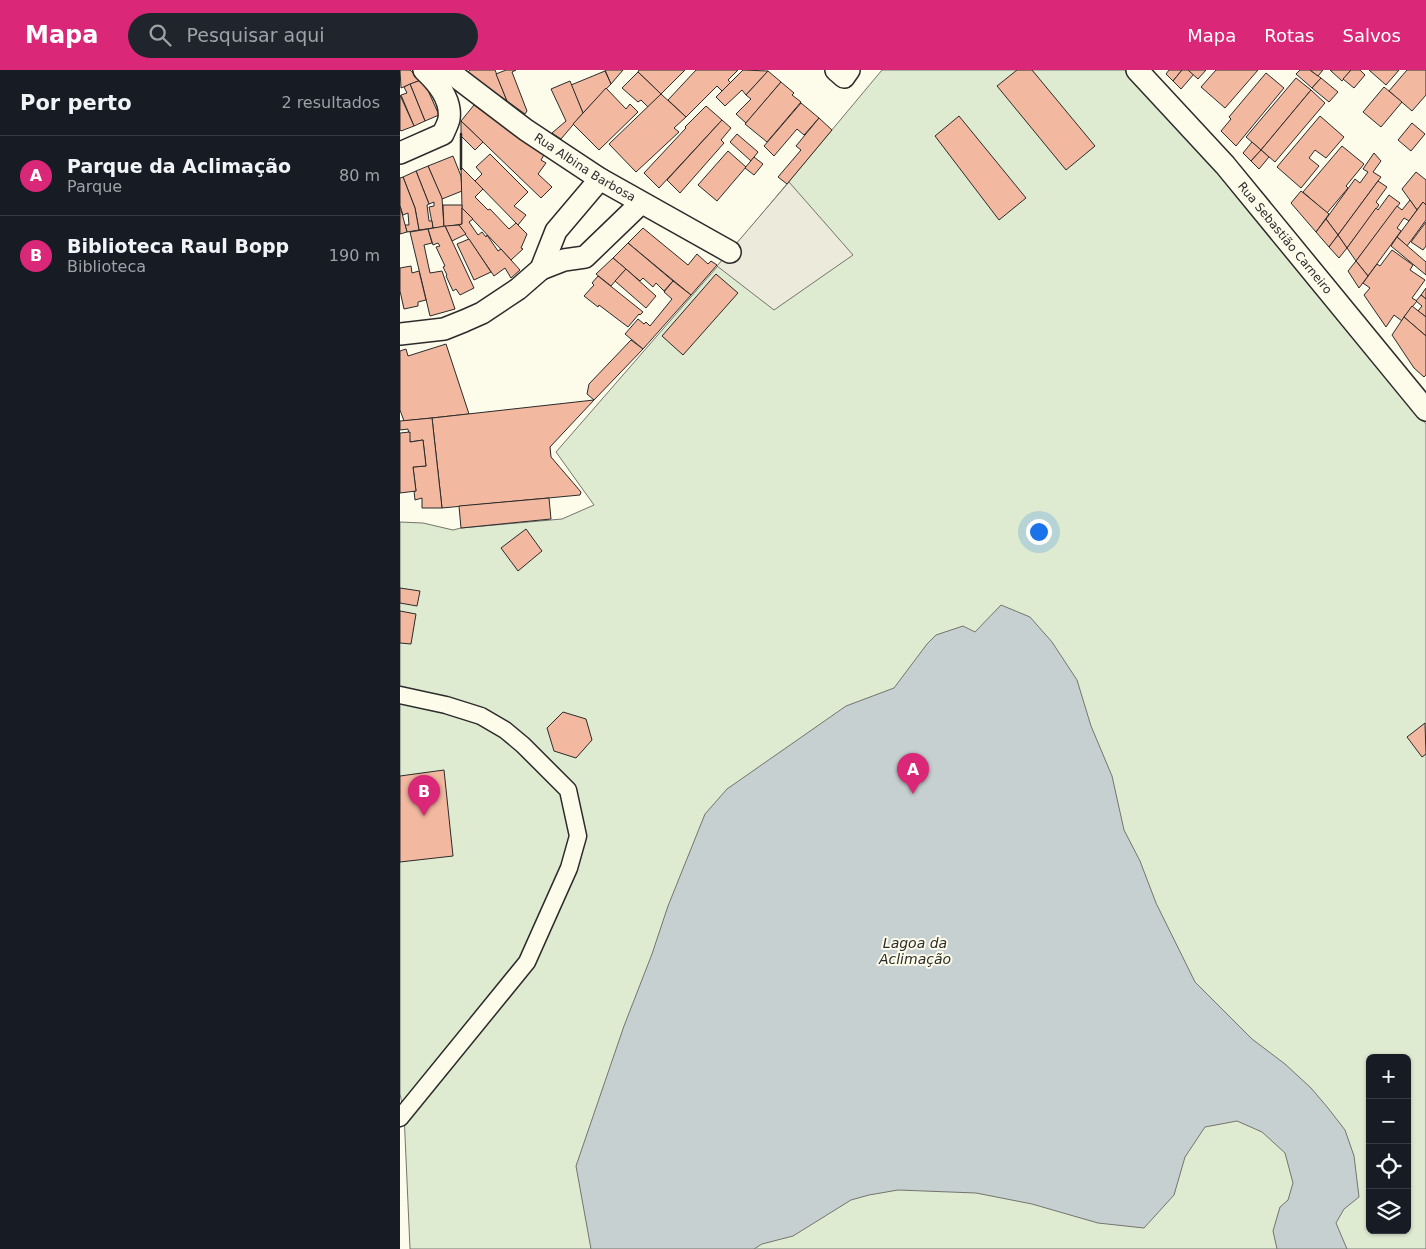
<!DOCTYPE html>
<html lang="pt">
<head>
<meta charset="utf-8">
<style>
  :root { --surface:#171b24; --page:#20242c; --text:#f1f3f6; --muted:#9ea1a6; --line:#363941; --accent:#db2777 }
  body { margin:0; font-family:"DejaVu Sans",sans-serif; background:var(--page); color:var(--text) }
  .controls { position:absolute; right:15px; bottom:15px; display:grid; overflow:hidden; border-radius:8px; box-shadow:0 1px 4px #0004 }
  .controls button { width:45px; height:45px; display:grid; place-items:center; padding:0; border:0; border-bottom:1px solid var(--line); background:var(--surface); color:var(--text); font:25px sans-serif }
  .you { position:absolute; left:638px; top:461px; width:18px; height:18px; margin:-12px; border:4px solid #fff; border-radius:50%; background:#1a73e8; box-shadow:0 0 0 8px #1a73e833 }
  .badge { display:grid; place-items:center; width:32px; height:32px; border-radius:50%; background:var(--accent); color:#fff; font-size:16px; font-weight:700 }
  .pin { position:absolute; translate:-50% -41px; filter:drop-shadow(0 1px 2px #0008) }
  .pin::after { content:''; position:absolute; top:26px; width:18px; height:15px; background:inherit; clip-path:polygon(0 0,100% 0,50% 100%) }
  .list { margin:0; padding:0; list-style:none }
  h2 { display:flex; justify-content:space-between; align-items:center; height:65px; margin:0; padding:0 20px; font-size:21px }
  h2 small { font-size:16px; font-weight:400; color:var(--muted) }
  .list li { display:grid; grid-template-columns:32px 1fr auto; gap:15px; align-items:center; box-sizing:border-box; height:80px; padding:0 20px; border-top:1px solid var(--line) }
  .list b { display:block; font-size:19px; white-space:nowrap }
  .list p { margin:0; font-size:16px; white-space:nowrap; color:var(--muted) }
  .list em { font-size:16px; font-style:normal; color:var(--muted) }
  .icon { flex:none; width:28px; height:28px; fill:none; stroke:currentColor; stroke-width:2; stroke-linecap:round; stroke-linejoin:round }
  .map { position:relative; flex:none; width:1026px; height:1179px; overflow:hidden }
  header { display:flex; align-items:center; gap:30px; box-sizing:border-box; height:70px; padding:0 25px; background:var(--accent); color:#fff }
  header strong { font-size:24px }
  nav { display:flex; gap:28px; margin-inline-start:auto; font-size:18px }
  .search { width:350px; height:45px; background:var(--page); display:flex; align-items:center; gap:12px; box-sizing:border-box; padding:0 18px; border-radius:28px; color:var(--muted); font-size:19px }
  main { display:flex }
  aside { flex:1; background:var(--surface) }
  .map>svg:first-child { display:block }
  .green { fill:#deebd1; stroke:#74746e; fill-rule:evenodd }
  .parking { fill:#eceadb; stroke:#74746e }
  .water { fill:#c7d0d0; stroke:#74746e }
  .building { fill:#f2b8a0; stroke:#2b2b2b }
  .lines { fill:none; stroke-linecap:round; stroke-linejoin:round }
  .pedestrian-casing { stroke:#2b2b2b; stroke-width:19 }
  .minor-casing { stroke:#2b2b2b; stroke-width:24 }
  .pedestrian { stroke:#fdfbea; stroke-width:16 }
  .minor { stroke:#fdfbea; stroke-width:21 }
  .wall { stroke:#2b2b2b; stroke-width:2.5 }
  .labels { text-anchor:middle; stroke-width:4; stroke-linejoin:round; paint-order:stroke }
  .street-label { font-size:12px; fill:#2b2b2b; stroke:#fdfbea }
  .water-label { font-size:14px; font-style:italic; fill:#2b2b2b; stroke:#fdfbea }
</style>
</head>
<body>
<header>
<strong>Mapa</strong>
<div class="search"><svg class="icon" aria-label="search" viewBox="0 0 24 24"><circle cx="10" cy="10" r="6"/><path d="M15 15l6 6"/></svg>Pesquisar aqui</div>
<nav><a>Mapa</a><a>Rotas</a><a>Salvos</a></nav>
</header>
<main>
<aside>
<h2>Por perto<small>2 resultados</small></h2>
<ul class="list">
<li><span class="badge">A</span><div><b>Parque da Aclimação</b><p>Parque</p></div><em>80 m</em></li>
<li><span class="badge">B</span><div><b>Biblioteca Raul Bopp</b><p>Biblioteca</p></div><em>190 m</em></li>
</ul>
</aside>
<div class="map">
<svg width="1026" height="1179" viewBox="0 0 1026 1179">
  <rect width="100%" height="100%" fill="#fdfbea"/>
  <path class="green" d="M482 0H725L831 115 1026 354V1179H10L4 1043 0 1024V452L23 453 53 460 61 458 162 449 194 435 156 382 330 182ZM970 988H1007V1160H970Z"/>
  <polygon class="parking" points="389,112 453,185 374,240 317,196"/>
  <polygon class="water" points="601,535 630,547 652,572 677,610 691,656 712,706 724,760 740,791 756,833 795,912 852,969 885,994 911,1018 928,1038 945,1060 954,1086 959,1127 944,1139 936,1153 947,1179 877,1179 873,1161 880,1137 888,1130 893,1113 885,1083 862,1062 837,1051 805,1057 785,1087 774,1125 744,1158 698,1153 632,1134 576,1123 498,1120 469,1125 451,1130 393,1166 362,1174 354,1179 191,1179 176,1096 224,956 252,884 268,836 305,744 327,719 446,636 494,618 527,574 536,565 563,556 575,562"/>
  <g class="building">
    <polygon points="0,0 10,0 21,10 1,18"/>
    <polygon points="70,0 95,0 107,31 67,3"/>
    <polygon points="106,0 116,0 112,2 127,41 125,44 107,31 96,4"/>
    <polygon points="205,0 223,0 211,14"/>
    <polygon points="239,0 285,0 261,24 238,2"/>
    <polygon points="296,0 338,0 328,10 331,13 322,21 317,16 286,47 268,30"/>
    <polygon points="343,0 368,1 346,25 342,20 325,36 316,27"/>
    <polygon points="617,0 632,0 695,76 666,100 597,16"/>
    <polygon points="769,0 782,0 773,11 766,4"/>
    <polygon points="782,0 788,0 794,4 781,19 773,11"/>
    <polygon points="788,0 806,0 798,9"/>
    <polygon points="816,0 858,0 825,38 801,17"/>
    <polygon points="900,0 910,0 921,8 912,18 896,4"/>
    <polygon points="910,0 923,0 918,6"/>
    <polygon points="930,0 951,0 942,11"/>
    <polygon points="951,0 960,0 965,5 954,18 943,9"/>
    <polygon points="969,0 999,0 986,15"/>
    <polygon points="1007,0 1026,0 1026,25 1012,41 989,21"/>
    <polygon points="205,1 211,14 183,43 171,15"/>
    <polygon points="368,1 381,12 346,53 336,44 351,29 346,25"/>
    <polygon points="238,2 261,24 248,37 241,30 238,32 222,18"/>
    <polygon points="866,3 884,18 836,76 821,61 831,49 829,47"/>
    <polygon points="896,8 911,20 861,80 846,67"/>
    <polygon points="921,8 938,22 929,32 912,18"/>
    <polygon points="21,10 26,16 39,45 25,51 10,14"/>
    <polygon points="170,11 183,43 161,69 152,63 166,51 151,19"/>
    <polygon points="381,12 394,23 392,25 401,32 367,72 345,54"/>
    <polygon points="10,14 25,51 14,56 1,25 7,23 4,17"/>
    <polygon points="984,17 1002,32 981,57 963,42"/>
    <polygon points="206,18 226,39 230,34 238,42 199,80 173,54"/>
    <polygon points="911,20 925,33 875,92 861,80"/>
    <polygon points="261,24 286,47 274,58 279,62 236,102 209,74"/>
    <polygon points="0,25 14,56 1,61 0,60"/>
    <polygon points="401,33 419,48 404,65 397,59 374,86 364,76"/>
    <polygon points="74,35 144,85 141,90 146,93 138,104 152,117 141,128 61,51"/>
    <polygon points="306,36 322,50 259,118 244,103 286,58 285,57"/>
    <polygon points="559,46 626,128 599,150 535,66"/>
    <polygon points="920,46 944,67 926,88 915,80 909,88 919,96 901,118 877,97"/>
    <polygon points="419,48 432,60 387,114 378,107 401,80 396,76"/>
    <polygon points="322,50 331,58 321,70 324,73 280,123 267,110"/>
    <polygon points="61,51 83,72 75,80 61,66"/>
    <polygon points="1012,53 1025,64 1011,81 998,70"/>
    <polygon points="337,64 358,82 351,91 330,72"/>
    <polygon points="852,72 861,80 851,91 843,83"/>
    <polygon points="942,76 964,94 946,116 948,118 927,143 903,122"/>
    <polygon points="861,80 869,87 859,99 851,91"/>
    <polygon points="328,81 346,97 317,131 298,115"/>
    <polygon points="974,83 981,91 973,102 981,107 938,165 926,149 955,109 960,113 968,102 963,99"/>
    <polygon points="90,84 128,122 114,136 126,145 118,155 75,111 82,104 76,97"/>
    <polygon points="53,86 61,106 62,121 42,129 28,96"/>
    <polygon points="354,87 363,94 354,105 345,98"/>
    <polygon points="28,96 42,128 44,157 33,158 29,137 34,136 34,132 29,134 16,101"/>
    <polygon points="61,97 83,119 75,127 88,140 90,139 109,159 116,153 127,164 121,178 123,179 111,190 62,138"/>
    <polygon points="16,101 29,134 27,135 29,151 32,151 33,158 19,160 15,138 3,107"/>
    <polygon points="1016,102 1026,110 1026,135 1023,132 1017,140 1002,119"/>
    <polygon points="3,107 15,138 19,160 7,162 5,155 9,155 8,143 3,145 0,136 0,108"/>
    <polygon points="978,111 987,117 976,132 979,135 947,178 938,165"/>
    <polygon points="901,121 929,144 916,162 891,133"/>
    <polygon points="989,125 1000,133 956,191 947,178 976,138 978,140"/>
    <polygon points="1010,130 1017,140 1009,151 1004,148 997,158 1001,161 968,206 956,191 997,136 1002,140"/>
    <polygon points="1023,132 1026,135 1026,150 1007,176 997,167"/>
    <polygon points="43,135 62,135 62,154 44,157"/>
    <polygon points="0,136 7,162 0,164"/>
    <polygon points="62,138 73,149 69,152 78,165 82,162 86,167 87,165 98,181 101,179 120,200 111,208 105,198 94,206 59,155 62,154"/>
    <polygon points="926,149 938,165 929,177 916,162"/>
    <polygon points="1026,152 1026,176 1023,180 1011,172"/>
    <polygon points="59,155 66,164 52,171 45,156"/>
    <polygon points="45,156 74,218 60,225 56,219 53,221 46,206 47,205 43,197 45,196 36,177 40,176 38,173 33,175 28,159"/>
    <polygon points="243,158 288,195 297,184 308,194 311,191 317,195 291,225 228,173"/>
    <polygon points="28,159 32,173 24,175 30,203 42,201 55,239 30,246 10,162"/>
    <polygon points="938,165 947,178 939,188 929,177"/>
    <polygon points="997,167 1026,192 1026,205 991,176"/>
    <polygon points="69,169 91,202 74,210 57,174"/>
    <polygon points="228,173 273,211 264,221 256,213 253,217 243,208 240,211 213,188"/>
    <polygon points="992,180 1013,195 1010,200 1025,210 1012,228 1017,231 1004,247 1002,251 994,245 986,257 964,225 970,218 963,213 977,194 980,196"/>
    <polygon points="213,188 226,199 211,216 196,204"/>
    <polygon points="956,191 968,206 959,218 948,201"/>
    <polygon points="11,196 12,203 19,201 26,230 18,232 18,236 4,239 0,221 0,198"/>
    <polygon points="226,199 256,226 246,238 215,211"/>
    <polygon points="316,204 338,223 283,285 262,266"/>
    <polygon points="198,206 243,242 240,245 239,244 228,257 199,235 198,237 184,226 194,215 192,213"/>
    <polygon points="273,211 291,225 243,279 225,264 238,249 244,254 246,252 250,256 272,229 264,222"/>
    <polygon points="1026,218 1026,229 1021,225"/>
    <polygon points="1021,225 1026,229 1026,247 1018,241 1022,236 1016,231"/>
    <polygon points="1012,236 1026,247 1026,266 1004,247"/>
    <polygon points="1004,247 1026,266 1026,305 1024,307 1014,298 992,265"/>
    <polygon points="231,270 243,279 194,330 187,324 189,314"/>
    <polygon points="46,274 69,344 4,351 0,340 0,281 6,279 8,286"/>
    <polygon points="194,330 150,377 151,387 181,422 180,425 42,438 32,348"/>
    <polygon points="32,348 42,438 22,438 22,428 15,430 14,421 16,421 13,397 26,396 23,370 10,372 8,359 0,360 0,351"/>
    <polygon points="10,362 10,372 23,370 26,396 13,397 16,421 0,423 0,363"/>
    <polygon points="149,428 151,449 61,458 59,436"/>
    <polygon points="126,459 142,481 118,501 101,478"/>
    <polygon points="0,518 20,521 17,536 0,533"/>
    <polygon points="0,541 16,544 11,574 0,573"/>
    <polygon points="163,642 186,649 192,670 176,688 154,681 147,658"/>
    <polygon points="1025,653 1026,684 1022,687 1007,667"/>
    <polygon points="44,700 53,786 0,792 0,706"/>
  </g>
  <g class="lines">
    <defs>
      <polyline id="pedestrian" points="0,625 46,635 81,646 105,660 123,675 168,720 178,766 169,798 127,892 0,1048"/>
      <g id="minor">
        <path id="s1" d="M47 0 126 60 200 109 330 182"/>
        <polyline points="436,0 444,7 449,0"/>
        <path id="s2" d="M737 0 825 95 1026 340"/>
        <path d="M0 83 43 64C45 59 48 54 49 49 52 29 37 12 24 0"/>
        <polyline points="141,199 164,190 185,187 241,133"/>
        <polyline points="0,264 44,259 64,251 82,243 118,219 141,199 156,161 200,109"/>
      </g>
    </defs>
    <use href="#pedestrian" class="pedestrian-casing"/>
    <use href="#minor" class="minor-casing"/>
    <use href="#pedestrian" class="pedestrian"/>
    <use href="#minor" class="minor"/>
    <polyline class="wall" points="61,99 61,64"/>
  </g>
  <g class="labels">
    <g class="street-label">
      <text dy="4" stroke="none"><textPath href="#s1" startOffset="169">Rua Albina Barbosa</textPath></text>
      <text dy="4" stroke="none"><textPath href="#s2" startOffset="224">Rua Sebastião Carneiro</textPath></text>
    </g>
    <g class="water-label">
      <text x="515" y="878">Lagoa da<tspan x="515" dy="16">Aclimação</tspan></text>
    </g>
  </g>
</svg>
<div class="controls">
<button>+</button>
<button>−</button>
<button><svg class="icon" aria-label="locate" viewBox="0 0 24 24"><circle cx="12" cy="12" r="6"/><path d="M12 2v4M12 18v4M2 12h4M18 12h4"/></svg></button>
<button><svg class="icon" aria-label="layers" viewBox="0 0 24 24"><path d="M12 4l9 5-9 5-9-5zM3 14l9 5 9-5"/></svg></button>
</div>
<div class="you"></div>
<div class="pin badge" style="left:513px;top:724px">A</div>
<div class="pin badge" style="left:24px;top:746px">B</div>
</div>
</main>
</body>
</html>
